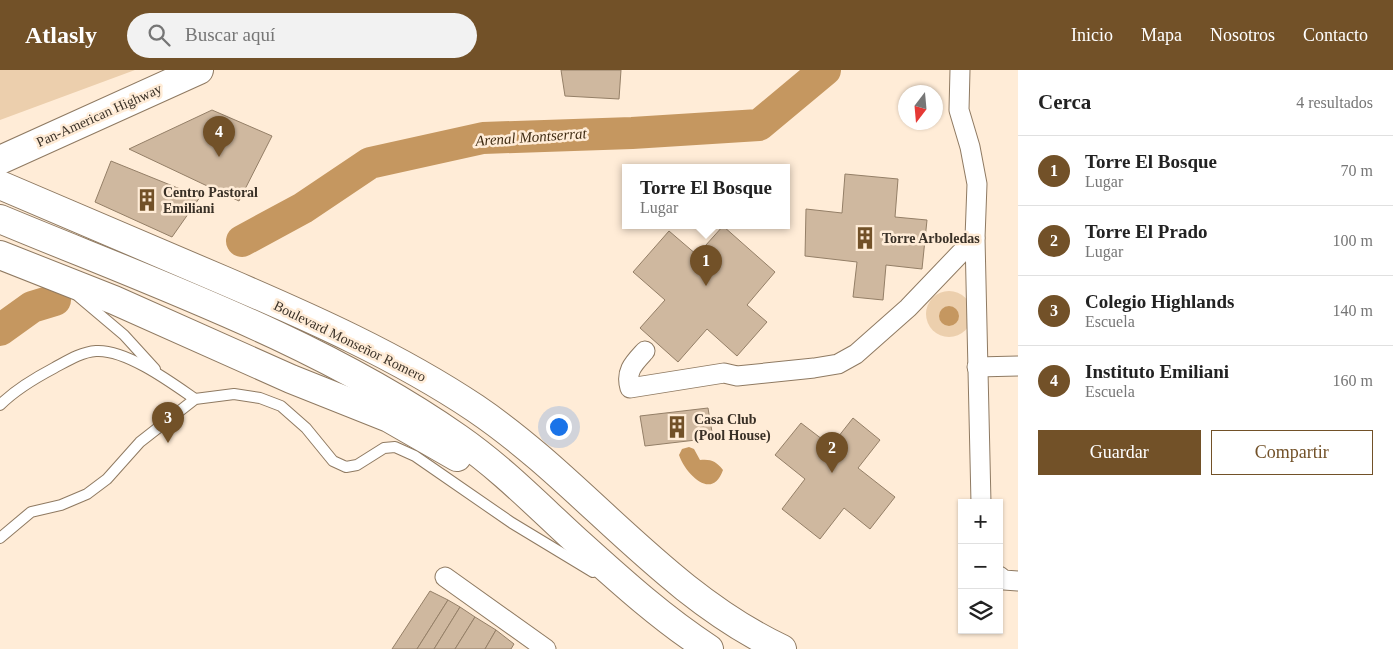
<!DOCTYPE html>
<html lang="es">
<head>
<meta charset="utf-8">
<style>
  :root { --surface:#fff; --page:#f2f2f2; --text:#222; --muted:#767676; --line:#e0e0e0; --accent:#725128 }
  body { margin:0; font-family:"Times New Roman",serif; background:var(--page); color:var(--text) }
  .controls { position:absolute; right:15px; bottom:15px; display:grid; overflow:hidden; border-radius:0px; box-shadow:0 1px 4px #0004 }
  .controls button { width:45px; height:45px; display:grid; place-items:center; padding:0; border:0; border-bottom:1px solid var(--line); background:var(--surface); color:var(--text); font:25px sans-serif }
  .compass { position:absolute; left:898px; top:15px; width:45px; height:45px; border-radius:50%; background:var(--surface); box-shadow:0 1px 4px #0004; rotate:196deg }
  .you { position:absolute; left:558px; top:356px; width:18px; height:18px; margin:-12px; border:4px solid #fff; border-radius:50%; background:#1a73e8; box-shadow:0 0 0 8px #1a73e833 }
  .badge { display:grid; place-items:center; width:32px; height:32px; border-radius:50%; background:var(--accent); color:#fff; font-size:16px; font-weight:700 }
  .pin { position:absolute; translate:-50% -41px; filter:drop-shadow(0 1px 2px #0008) }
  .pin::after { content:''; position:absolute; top:26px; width:18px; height:15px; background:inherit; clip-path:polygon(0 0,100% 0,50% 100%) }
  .popup { position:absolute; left:622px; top:94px; width:168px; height:65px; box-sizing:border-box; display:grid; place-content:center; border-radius:0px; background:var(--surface); filter:drop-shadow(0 1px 4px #0005); font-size:16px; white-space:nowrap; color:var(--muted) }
  .popup b { font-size:19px; color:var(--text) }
  .popup::after { content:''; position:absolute; left:50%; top:100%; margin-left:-10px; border:10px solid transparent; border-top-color:var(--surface) }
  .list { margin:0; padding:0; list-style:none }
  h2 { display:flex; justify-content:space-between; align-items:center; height:65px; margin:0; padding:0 20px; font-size:21px }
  h2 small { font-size:16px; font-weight:400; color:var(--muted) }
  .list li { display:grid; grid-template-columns:32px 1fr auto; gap:15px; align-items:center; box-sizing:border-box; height:70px; padding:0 20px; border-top:1px solid var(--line) }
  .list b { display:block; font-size:19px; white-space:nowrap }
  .list p { margin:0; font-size:16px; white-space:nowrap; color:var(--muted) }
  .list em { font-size:16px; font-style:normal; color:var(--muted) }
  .actions { display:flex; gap:10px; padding:15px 20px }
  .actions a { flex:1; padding:11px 0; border:1px solid var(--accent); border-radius:0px; text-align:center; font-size:18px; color:var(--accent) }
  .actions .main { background:var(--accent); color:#fff }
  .icon { flex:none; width:28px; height:28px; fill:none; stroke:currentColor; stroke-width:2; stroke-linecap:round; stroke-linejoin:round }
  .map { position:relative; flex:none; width:1018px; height:579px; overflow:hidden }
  header { display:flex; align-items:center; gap:30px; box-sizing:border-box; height:70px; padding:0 25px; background:var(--accent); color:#fff }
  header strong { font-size:24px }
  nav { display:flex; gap:28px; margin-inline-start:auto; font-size:18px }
  .search { width:350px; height:45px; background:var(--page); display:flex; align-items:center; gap:12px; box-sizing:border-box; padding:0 18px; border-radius:28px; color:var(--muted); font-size:19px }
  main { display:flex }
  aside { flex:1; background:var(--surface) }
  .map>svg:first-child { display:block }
  .green { fill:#eccfad }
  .water { fill:#c59760 }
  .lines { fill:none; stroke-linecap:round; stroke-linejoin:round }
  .river { stroke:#c59760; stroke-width:32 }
  .building { fill:#cfb89f; stroke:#947f67 }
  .service-casing { stroke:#8f7a62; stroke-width:12 }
  .minor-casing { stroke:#8f7a62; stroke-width:21 }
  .primary-casing { stroke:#8f7a62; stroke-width:30 }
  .trunk-casing { stroke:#8f7a62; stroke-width:30 }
  .service { stroke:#fff; stroke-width:10 }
  .minor { stroke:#fff; stroke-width:19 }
  .primary { stroke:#fff; stroke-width:28 }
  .trunk { stroke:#fff; stroke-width:28 }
  .labels { text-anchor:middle; stroke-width:5; stroke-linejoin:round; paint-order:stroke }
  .street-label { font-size:14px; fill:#393026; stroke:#ffecd7 }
  .poi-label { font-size:14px; font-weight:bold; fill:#393026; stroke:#ffecd7; text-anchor:start }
  .water-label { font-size:15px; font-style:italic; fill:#402c13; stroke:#ffecd7 }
</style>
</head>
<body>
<header>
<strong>Atlasly</strong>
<div class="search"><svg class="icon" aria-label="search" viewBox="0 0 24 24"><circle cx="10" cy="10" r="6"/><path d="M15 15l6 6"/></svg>Buscar aquí</div>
<nav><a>Inicio</a><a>Mapa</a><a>Nosotros</a><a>Contacto</a></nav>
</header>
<main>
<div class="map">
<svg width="1018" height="579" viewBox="0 0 1018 579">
  <rect width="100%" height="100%" fill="#ffecd7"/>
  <g class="green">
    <polygon points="0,0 135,0 0,50"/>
    <circle cx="949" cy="244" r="23"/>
  </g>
  <g class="water">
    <circle cx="949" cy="246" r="10"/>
    <path d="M689 377 694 379 700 390C711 389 716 391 723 400 712 432 685 403 679 385L682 379Z"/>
  </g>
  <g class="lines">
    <g class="river">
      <polyline points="242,171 303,138 370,93 483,68 632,63 759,55 825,0"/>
      <polyline points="0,260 32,237 55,230"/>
    </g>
  </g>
  <g class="building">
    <polygon points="561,0 621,0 619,29 565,26"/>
    <polygon points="212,40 272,66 239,131 129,79"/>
    <polygon points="111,91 200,127 172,167 95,132"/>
    <polygon points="845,104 898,109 895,147 927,150 922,199 886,195 883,230 853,227 857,192 805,186 806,139 842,143"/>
    <polygon points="723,156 775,202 747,235 767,252 737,286 707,259 678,292 640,258 665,230 633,202 669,161 697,185"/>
    <polygon points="708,338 713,368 645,376 640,346"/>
    <polygon points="853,348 880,370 858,398 895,427 870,459 844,438 820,469 782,439 805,409 775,385 801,353 831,376"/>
    <polygon points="430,521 448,530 417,579 392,579"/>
    <polygon points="448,530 460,537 434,579 417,579"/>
    <polygon points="460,537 475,547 455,579 434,579"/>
    <polygon points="475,547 496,560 485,579 455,579"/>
    <polygon points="496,560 514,574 511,579 485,579"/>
  </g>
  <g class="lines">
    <defs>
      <g id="service">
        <polyline points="79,227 124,265 155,299"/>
        <path d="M0 335C16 319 35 308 54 298 67 291 81 282 96 281 126 279 172 313 195 329"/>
        <polyline points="0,468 31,442 61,435 87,424 107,409 140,372 195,329 234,324 260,328 281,336 306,358 333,391 346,397 357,395 384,378 395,377 415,386 512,453 593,502"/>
      </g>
      <g id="minor">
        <polyline points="960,0 959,40 970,77 977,114 975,168"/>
        <path d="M645 281C634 293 625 301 630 318L724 303 737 306 814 298 838 294 856 284 908 238 975 168 981 433"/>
        <polyline points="977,297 1018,296"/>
        <polyline points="999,506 1004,510 1018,511"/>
        <polyline points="445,507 546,579"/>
      </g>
      <polyline id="primary" points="0,90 199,0"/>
      <g id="trunk">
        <path d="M0 115C75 147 150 179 225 211 311 248 397 286 475 338 583 411 663 523 782 579"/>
        <path d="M0 149C156 214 319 271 458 368 504 400 541 439 582 476 623 513 663 549 709 579"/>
        <polyline points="0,185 114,230 291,309 389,348 457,387"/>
      </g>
    </defs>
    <use href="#service" class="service-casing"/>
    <use href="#minor" class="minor-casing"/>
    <use href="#primary" class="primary-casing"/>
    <use href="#trunk" class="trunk-casing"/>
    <use href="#service" class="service"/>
    <use href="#minor" class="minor"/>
    <use href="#primary" class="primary"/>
    <use href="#trunk" class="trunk"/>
  </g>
  <defs>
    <symbol id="building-bare" viewBox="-9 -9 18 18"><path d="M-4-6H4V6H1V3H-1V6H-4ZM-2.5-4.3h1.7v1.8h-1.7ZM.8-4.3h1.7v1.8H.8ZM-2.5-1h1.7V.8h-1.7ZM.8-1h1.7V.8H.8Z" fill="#725128" stroke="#ffecd7" stroke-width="2.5" paint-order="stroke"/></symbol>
  </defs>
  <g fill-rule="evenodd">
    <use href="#building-bare" x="131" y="114" width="32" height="32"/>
    <use href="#building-bare" x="849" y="152" width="32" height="32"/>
    <use href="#building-bare" x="661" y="341" width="32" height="32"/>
  </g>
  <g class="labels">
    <g class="street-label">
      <text transform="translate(99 45) rotate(-24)" y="5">Pan-American Highway</text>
      <text transform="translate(350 271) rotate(26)" y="5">Boulevard Monseñor Romero</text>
    </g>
    <g class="poi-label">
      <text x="163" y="127">Centro Pastoral<tspan x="163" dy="16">Emiliani</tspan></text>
      <text x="882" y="173">Torre Arboledas</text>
      <text x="694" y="354">Casa Club<tspan x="694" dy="16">(Pool House)</tspan></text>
    </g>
    <g class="water-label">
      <text transform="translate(531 67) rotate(-4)" y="5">Arenal Montserrat</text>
    </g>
  </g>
</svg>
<div class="controls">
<button>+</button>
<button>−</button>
<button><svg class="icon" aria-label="layers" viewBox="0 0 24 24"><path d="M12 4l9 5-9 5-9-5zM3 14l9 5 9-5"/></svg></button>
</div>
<svg class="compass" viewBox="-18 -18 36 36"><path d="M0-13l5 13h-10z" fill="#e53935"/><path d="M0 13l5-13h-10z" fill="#767676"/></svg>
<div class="you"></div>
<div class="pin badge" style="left:706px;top:216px">1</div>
<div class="popup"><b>Torre El Bosque</b>Lugar</div>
<div class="pin badge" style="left:832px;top:403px">2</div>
<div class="pin badge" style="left:168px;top:373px">3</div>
<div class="pin badge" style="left:219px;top:87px">4</div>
</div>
<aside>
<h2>Cerca<small>4 resultados</small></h2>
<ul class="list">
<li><span class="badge">1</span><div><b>Torre El Bosque</b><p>Lugar</p></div><em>70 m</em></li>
<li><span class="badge">2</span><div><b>Torre El Prado</b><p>Lugar</p></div><em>100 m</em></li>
<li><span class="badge">3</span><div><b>Colegio Highlands</b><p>Escuela</p></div><em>140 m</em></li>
<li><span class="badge">4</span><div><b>Instituto Emiliani</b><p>Escuela</p></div><em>160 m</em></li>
</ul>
<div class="actions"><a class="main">Guardar</a><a>Compartir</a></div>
</aside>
</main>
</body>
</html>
